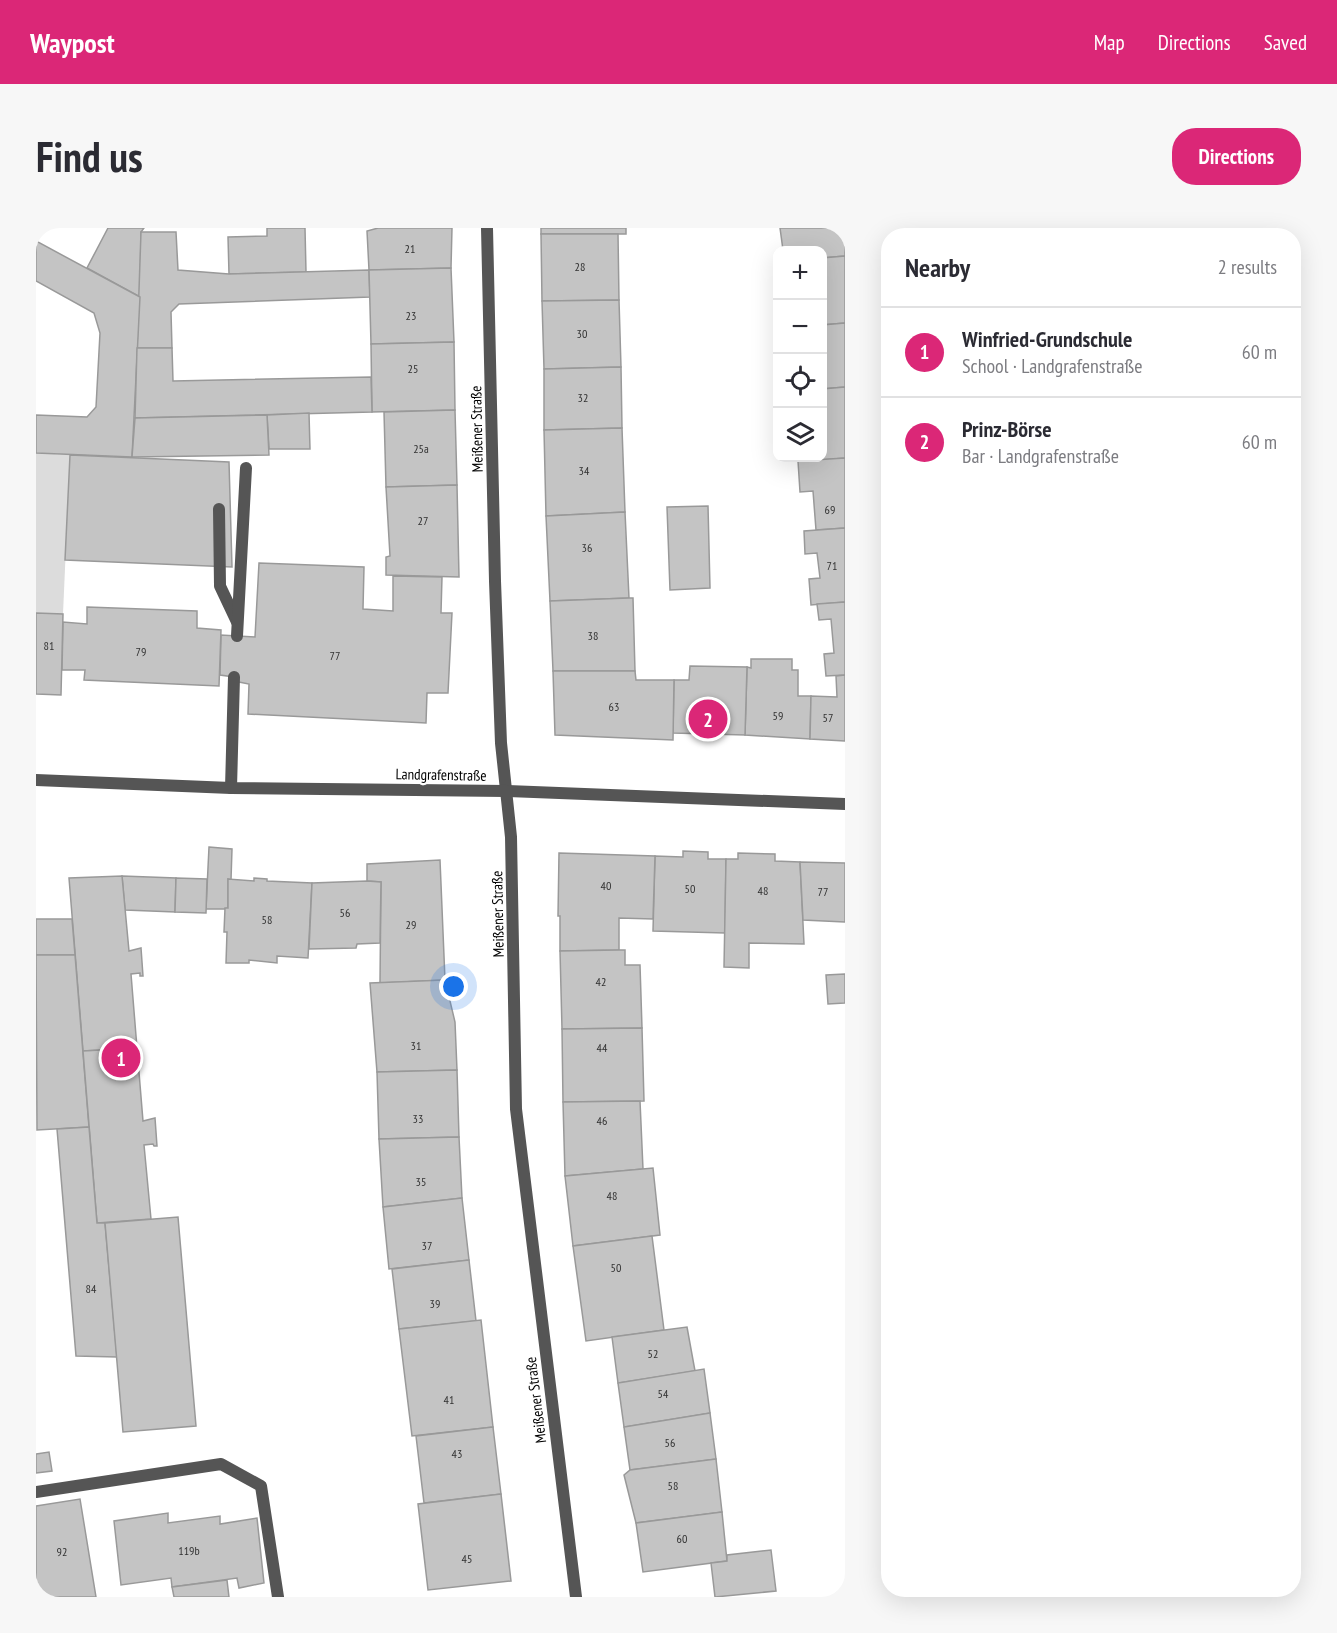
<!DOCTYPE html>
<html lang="en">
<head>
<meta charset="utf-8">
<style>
  :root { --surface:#fff; --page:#f7f7f7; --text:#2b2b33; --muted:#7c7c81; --line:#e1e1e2; --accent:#db2777 }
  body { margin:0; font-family:"PT Sans Narrow",sans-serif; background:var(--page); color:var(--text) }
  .controls { position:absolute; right:18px; top:18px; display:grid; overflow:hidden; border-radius:12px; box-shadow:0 6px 24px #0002 }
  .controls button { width:54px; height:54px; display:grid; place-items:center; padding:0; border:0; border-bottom:2px solid var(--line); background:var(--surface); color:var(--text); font:30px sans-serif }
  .you { position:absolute; left:418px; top:759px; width:21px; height:21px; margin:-15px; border:4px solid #fff; border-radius:50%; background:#1a73e8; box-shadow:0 0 0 9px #1a73e833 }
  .badge { display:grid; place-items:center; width:39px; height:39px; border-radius:50%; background:var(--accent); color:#fff; font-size:20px; font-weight:700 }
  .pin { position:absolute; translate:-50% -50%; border:3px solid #fff; box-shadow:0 2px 6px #0006 }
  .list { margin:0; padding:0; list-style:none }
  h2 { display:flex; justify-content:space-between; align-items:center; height:78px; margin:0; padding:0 24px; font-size:26px }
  h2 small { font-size:20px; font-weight:400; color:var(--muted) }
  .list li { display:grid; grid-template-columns:39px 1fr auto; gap:18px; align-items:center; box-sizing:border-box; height:90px; padding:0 24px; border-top:2px solid var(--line) }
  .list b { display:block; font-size:22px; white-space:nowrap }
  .list p { margin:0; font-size:20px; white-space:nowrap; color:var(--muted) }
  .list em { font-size:20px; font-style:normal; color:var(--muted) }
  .icon { flex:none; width:33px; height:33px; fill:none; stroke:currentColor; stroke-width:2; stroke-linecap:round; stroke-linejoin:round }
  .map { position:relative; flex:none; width:809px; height:1369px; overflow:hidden; border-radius:24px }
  header { display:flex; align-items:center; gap:36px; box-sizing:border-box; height:84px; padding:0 30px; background:var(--accent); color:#fff }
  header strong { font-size:28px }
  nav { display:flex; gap:33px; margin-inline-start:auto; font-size:21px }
  .intro { display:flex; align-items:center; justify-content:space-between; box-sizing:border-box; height:144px; padding:0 36px }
  h1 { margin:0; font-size:42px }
  .button { padding:15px 27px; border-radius:24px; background:var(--accent); color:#fff; font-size:21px; font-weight:700 }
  main { display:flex; gap:36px; padding:0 36px }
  aside { flex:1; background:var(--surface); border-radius:24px; box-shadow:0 6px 24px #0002 }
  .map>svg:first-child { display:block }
  .green { fill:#dcdcdc }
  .building { fill:#c4c4c4; stroke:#999; stroke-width:1.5 }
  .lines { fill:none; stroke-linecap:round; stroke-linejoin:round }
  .service { stroke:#555; stroke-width:12 }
  .minor { stroke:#555; stroke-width:12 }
  .labels { text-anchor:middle; stroke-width:4.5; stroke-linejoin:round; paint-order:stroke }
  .number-label { font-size:12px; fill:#313131 }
  .street-label { font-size:15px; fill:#000; stroke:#fff }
</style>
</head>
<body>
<header>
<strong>Waypost</strong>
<nav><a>Map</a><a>Directions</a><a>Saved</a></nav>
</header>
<div class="intro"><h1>Find us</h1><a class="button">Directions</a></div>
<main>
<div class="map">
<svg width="809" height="1369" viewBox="0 0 809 1369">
  <rect width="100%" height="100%" fill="#fff"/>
  <polygon class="green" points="0,225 34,227 27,386 0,385"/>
  <g class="building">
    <polygon points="0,0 7,0 0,13"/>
    <polygon points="72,0 108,0 105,4 104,69 51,40"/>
    <polygon points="231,0 269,0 270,44 193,46 192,9 231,8"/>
    <polygon points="342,0 416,0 415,40 333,42 331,3"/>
    <rect x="505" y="0" width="85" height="6"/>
    <polygon points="744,0 809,0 809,28 786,30 786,22 747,22"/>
    <polygon points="105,4 140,4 142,42 193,46 333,42 334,69 143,76 135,84 136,120 101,120"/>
    <polygon points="505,6 582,6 583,72 506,73"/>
    <polygon points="0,13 104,69 96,229 0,225 0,187 51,189 60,179 64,105 58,85 0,53"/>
    <polygon points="809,28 809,95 786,97 786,30"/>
    <polygon points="415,40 418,114 335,116 333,42"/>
    <polygon points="583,72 585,139 508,141 506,73"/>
    <polygon points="809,95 809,159 786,161 786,97"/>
    <polygon points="418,114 419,182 336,184 335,116"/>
    <polygon points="101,120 136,120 137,153 335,149 336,184 99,190"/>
    <polygon points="585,139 586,200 508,202 508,141"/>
    <polygon points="809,159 809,230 774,233 774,230 786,230 786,161"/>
    <polygon points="419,182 421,257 350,259 348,184"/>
    <polygon points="273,185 274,221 233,221 231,187"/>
    <polygon points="231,187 233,227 96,229 99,190"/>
    <polygon points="586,200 589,284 510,288 508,202"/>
    <polygon points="34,227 193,234 196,339 29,332"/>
    <polygon points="809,230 809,300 780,302 777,263 764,264 762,233"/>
    <polygon points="421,257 423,349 350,347 350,329 354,328 350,259"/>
    <polygon points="672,278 674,360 634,362 631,279"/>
    <polygon points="589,284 593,370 514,373 510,288"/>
    <polygon points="809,300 809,374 775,377 773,351 784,350 781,325 769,326 768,303"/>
    <polygon points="223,335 328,339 327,381 357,383 357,348 406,349 405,385 416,385 412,465 391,465 390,495 212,486 213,456 203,454 198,449 184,447 185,407 219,409"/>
    <polygon points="593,370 597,370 599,443 517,443 514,373"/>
    <polygon points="809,374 809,447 790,448 788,426 798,425 795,391 783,392 781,376"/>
    <polygon points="51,379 161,383 161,400 185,402 183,458 48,452 49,442 26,442 27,394 51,396"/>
    <polygon points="0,385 27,386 25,467 0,466"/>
    <polygon points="715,431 756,431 756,442 762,442 762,468 775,468 774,511 709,507 711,439 715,440"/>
    <polygon points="654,438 711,439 709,507 637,505 638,452 653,452"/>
    <polygon points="517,443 599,443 600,452 638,452 637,512 519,507"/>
    <polygon points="809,447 809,513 774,511 775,468 801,469 800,448"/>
    <polygon points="173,619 196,621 195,652 192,651 192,680 189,681 170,681"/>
    <polygon points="647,623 672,624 672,631 690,631 689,705 617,703 619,628 647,629"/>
    <polygon points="523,625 619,628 617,691 583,690 583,722 524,723 524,688 522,688"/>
    <polygon points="702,625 739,626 739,633 764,634 768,716 713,715 713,740 688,739 690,631 702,631"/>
    <polygon points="404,632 409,752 344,755 345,654 331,653 331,636"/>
    <polygon points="764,634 809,635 809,694 767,692"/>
    <polygon points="86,648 140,650 139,684 89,682"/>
    <polygon points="86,648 93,723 105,720 107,748 104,748 104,745 95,746 101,820 47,823 33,650"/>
    <polygon points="140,650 171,651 170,685 139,684"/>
    <polygon points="218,650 231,651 231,653 276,655 272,730 241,728 241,735 213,732 213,735 190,735 191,704 188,704 189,680 192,680 192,651 218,653"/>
    <polygon points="331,653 345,654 344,715 321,716 320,720 273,721 276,655"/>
    <polygon points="0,691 36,691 39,727 0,727"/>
    <polygon points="583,722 589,722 589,737 604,737 606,800 526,801 524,723"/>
    <polygon points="0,727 39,727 53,899 1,902"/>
    <polygon points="809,746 809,775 792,776 790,747"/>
    <polygon points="409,752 419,794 421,842 341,844 334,755"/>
    <polygon points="606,800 608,873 527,874 526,801"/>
    <polygon points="101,820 107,893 119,890 121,918 118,918 117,916 108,917 115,991 61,995 47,823"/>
    <polygon points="421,842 423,909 343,911 341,844"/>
    <polygon points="604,873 607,941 529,948 527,874"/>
    <polygon points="53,899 61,995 69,995 81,1129 40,1128 21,901"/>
    <polygon points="423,909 426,970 347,979 343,911"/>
    <polygon points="617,940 624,1007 537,1018 529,948"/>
    <polygon points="426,970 433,1032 353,1041 347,979"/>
    <polygon points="142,989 160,1198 87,1204 69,995"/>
    <polygon points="616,1008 628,1102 550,1113 537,1018"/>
    <polygon points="433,1032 440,1093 363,1101 356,1041"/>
    <polygon points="445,1092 457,1199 376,1208 363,1101"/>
    <polygon points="651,1099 659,1143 582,1155 576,1109"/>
    <polygon points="668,1141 674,1185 588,1199 582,1155"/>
    <polygon points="674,1185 680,1231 594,1242 588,1199"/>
    <polygon points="457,1199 465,1266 388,1275 380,1208"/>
    <polygon points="13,1224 16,1243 0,1245 0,1226"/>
    <polygon points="680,1231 686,1284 600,1295 588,1247 594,1242"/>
    <polygon points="465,1266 475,1353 392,1362 382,1276"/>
    <polygon points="44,1271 60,1369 0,1369 0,1278"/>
    <polygon points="686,1284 691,1333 607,1344 600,1295"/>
    <polygon points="132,1285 132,1295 184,1288 184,1296 221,1290 228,1355 203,1360 201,1350 136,1359 135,1350 85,1357 78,1293"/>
    <polygon points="735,1322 740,1363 679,1369 675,1335 691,1333 691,1327"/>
    <polygon points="191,1352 193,1369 138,1369 136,1359"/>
  </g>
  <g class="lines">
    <g class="service">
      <polyline points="183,281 184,358 201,394"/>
      <polyline points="201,408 210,240"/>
      <polyline points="195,560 198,449"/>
      <polyline points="0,1264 185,1236 225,1258 242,1369"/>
    </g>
    <g class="minor">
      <polyline points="451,0 459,353 465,515 475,609 480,881 540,1369"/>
      <polyline points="0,552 195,560 470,563 809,576"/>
    </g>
  </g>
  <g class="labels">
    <g class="number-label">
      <text x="374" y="25">21</text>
      <text x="544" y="43">28</text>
      <text x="375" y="92">23</text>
      <text x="546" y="110">30</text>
      <text x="377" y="145">25</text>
      <text x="547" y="174">32</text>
      <text x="385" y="225">25a</text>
      <text x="548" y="247">34</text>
      <text x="794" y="286">69</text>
      <text x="387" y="297">27</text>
      <text x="551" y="324">36</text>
      <text x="796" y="342">71</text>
      <text x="557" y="412">38</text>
      <text x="13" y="422">81</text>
      <text x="105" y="428">79</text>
      <text x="299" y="432">77</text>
      <text x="578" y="483">63</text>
      <text x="742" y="492">59</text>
      <text x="792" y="494">57</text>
      <text x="570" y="662">40</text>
      <text x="654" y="665">50</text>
      <text x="727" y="667">48</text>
      <text x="787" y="668">77</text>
      <text x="309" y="689">56</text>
      <text x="231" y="696">58</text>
      <text x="375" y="701">29</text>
      <text x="565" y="758">42</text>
      <text x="380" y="822">31</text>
      <text x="566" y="824">44</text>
      <text x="382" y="895">33</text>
      <text x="566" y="897">46</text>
      <text x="385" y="958">35</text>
      <text x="576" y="972">48</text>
      <text x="391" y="1022">37</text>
      <text x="580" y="1044">50</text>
      <text x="55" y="1065">84</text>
      <text x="399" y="1080">39</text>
      <text x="617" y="1130">52</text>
      <text x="627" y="1170">54</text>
      <text x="413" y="1176">41</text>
      <text x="634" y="1219">56</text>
      <text x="421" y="1230">43</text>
      <text x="637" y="1262">58</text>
      <text x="646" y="1315">60</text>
      <text x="153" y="1327">119b</text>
      <text x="26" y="1328">92</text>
      <text x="431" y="1335">45</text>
    </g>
    <g class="street-label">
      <text transform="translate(441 201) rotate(-91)" y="5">Meißener Straße</text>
      <text transform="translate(405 547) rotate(1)" y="5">Landgrafenstraße</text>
      <text transform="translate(462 686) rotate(-91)" y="5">Meißener Straße</text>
      <text transform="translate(500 1172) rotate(-97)" y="5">Meißener Straße</text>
    </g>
  </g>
</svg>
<div class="controls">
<button>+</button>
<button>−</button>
<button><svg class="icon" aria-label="locate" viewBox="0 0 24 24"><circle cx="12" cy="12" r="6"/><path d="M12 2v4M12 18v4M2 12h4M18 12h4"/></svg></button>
<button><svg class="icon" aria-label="layers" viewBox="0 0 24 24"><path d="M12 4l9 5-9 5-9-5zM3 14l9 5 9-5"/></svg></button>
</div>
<div class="you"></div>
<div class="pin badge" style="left:85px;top:830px">1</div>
<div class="pin badge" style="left:672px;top:491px">2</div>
</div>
<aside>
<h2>Nearby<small>2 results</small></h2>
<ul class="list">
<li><span class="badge">1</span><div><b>Winfried-Grundschule</b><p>School · Landgrafenstraße</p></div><em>60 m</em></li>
<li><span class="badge">2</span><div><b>Prinz-Börse</b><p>Bar · Landgrafenstraße</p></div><em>60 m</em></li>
</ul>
</aside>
</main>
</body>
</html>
